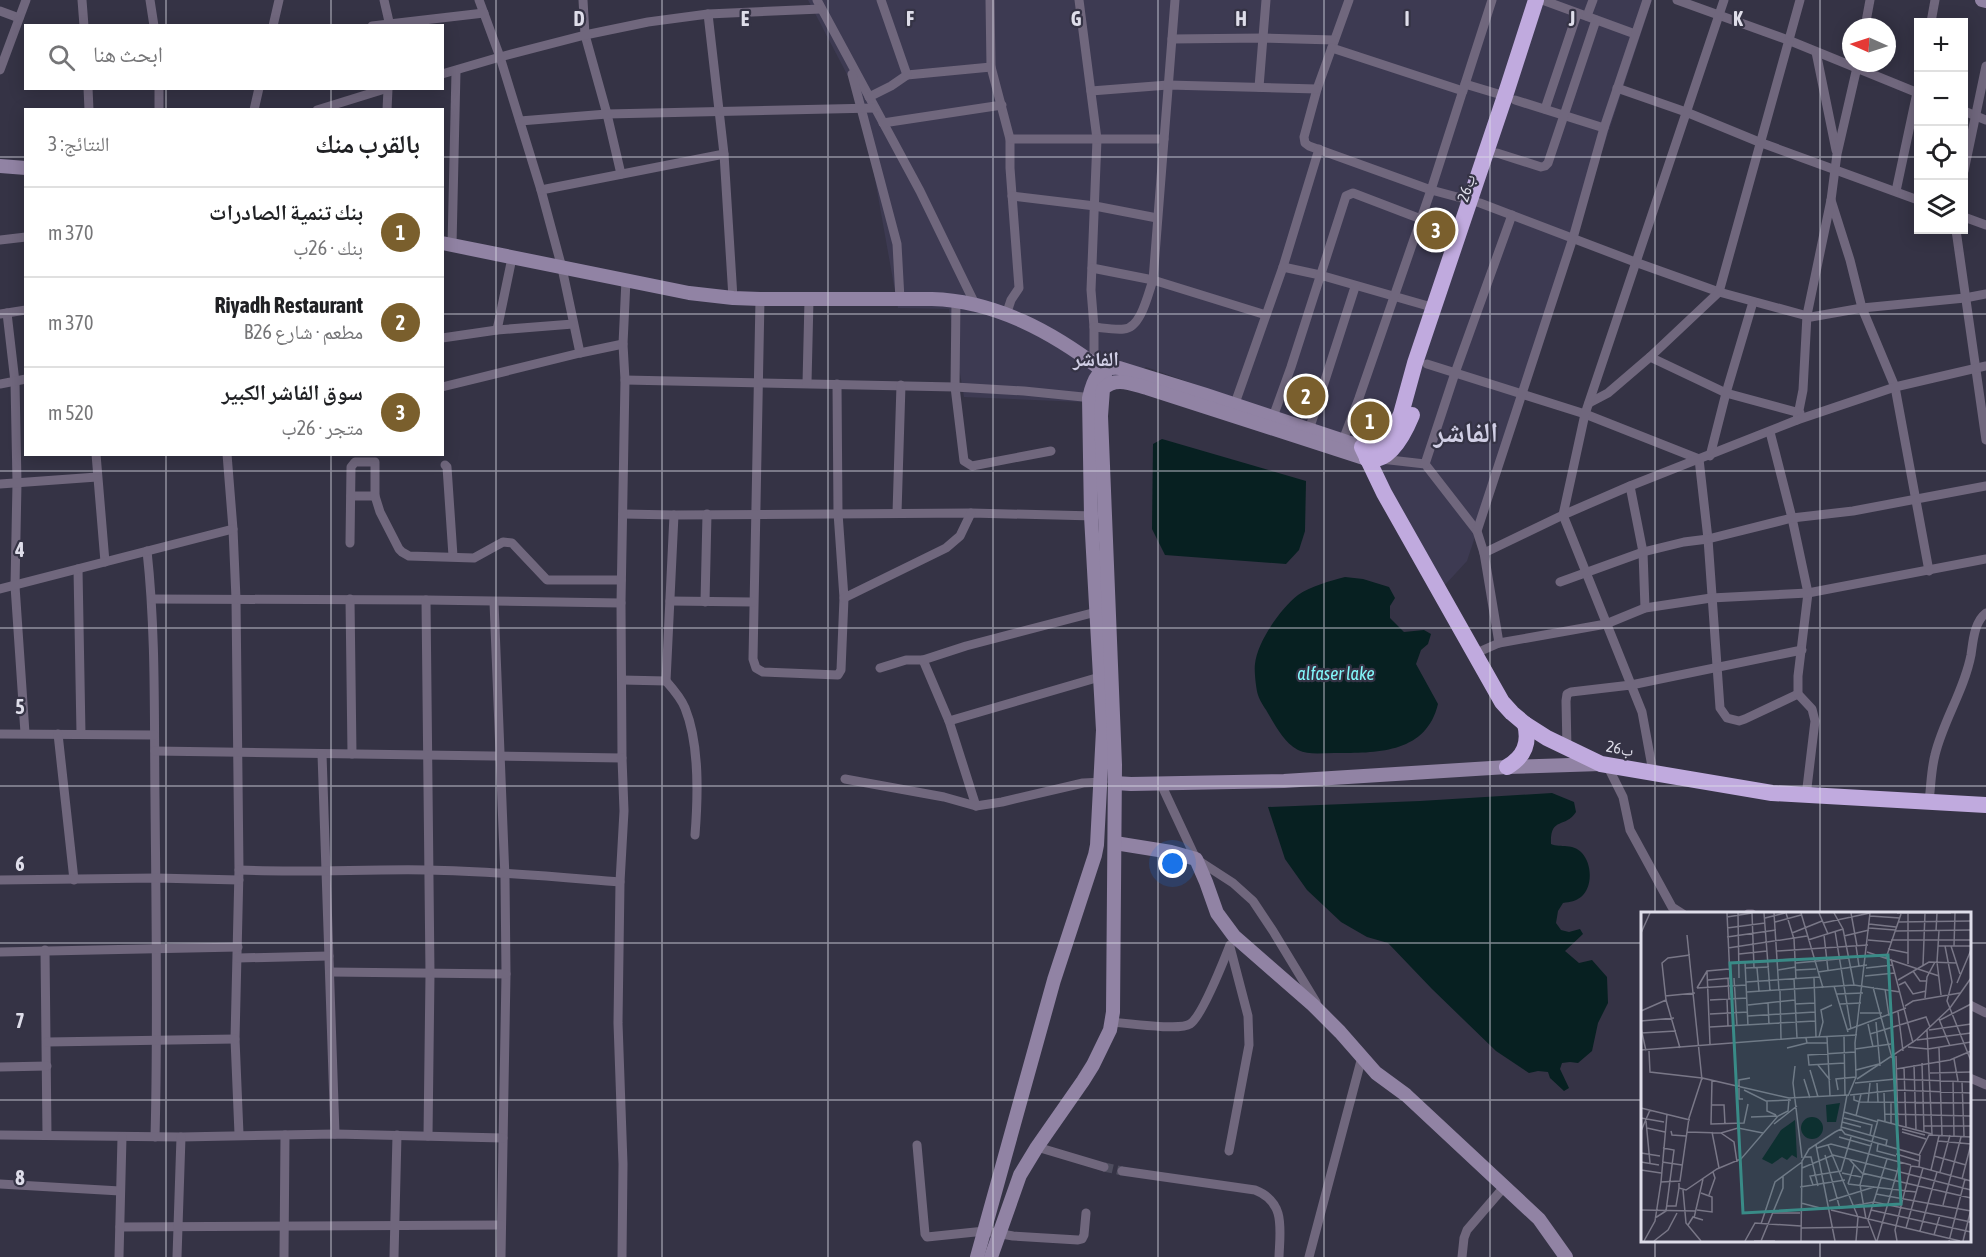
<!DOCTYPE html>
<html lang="ar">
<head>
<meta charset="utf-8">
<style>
  :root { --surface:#fff; --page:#f6f6f6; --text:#202124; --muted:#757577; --line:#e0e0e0; --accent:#7a5f2d }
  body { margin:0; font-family:"Asap Condensed","Noto Naskh Arabic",sans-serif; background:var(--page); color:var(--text); direction:rtl }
  .controls { position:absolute; right:18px; top:18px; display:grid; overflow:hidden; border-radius:0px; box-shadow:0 3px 15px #0003 }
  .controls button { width:54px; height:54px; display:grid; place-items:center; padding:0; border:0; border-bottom:2px solid var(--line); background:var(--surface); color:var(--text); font:30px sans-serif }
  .compass { position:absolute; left:1842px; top:18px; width:54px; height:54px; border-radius:50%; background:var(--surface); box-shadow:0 3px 15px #0003; rotate:273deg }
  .you { position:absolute; left:1173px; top:864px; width:21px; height:21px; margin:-15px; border:4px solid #fff; border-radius:50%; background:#1a73e8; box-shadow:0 0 0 9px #1a73e833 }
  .badge { display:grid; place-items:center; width:39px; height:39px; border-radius:50%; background:var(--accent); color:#fff; font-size:20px; font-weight:700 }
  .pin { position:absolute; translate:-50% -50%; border:3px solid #fff; box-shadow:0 2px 6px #0006 }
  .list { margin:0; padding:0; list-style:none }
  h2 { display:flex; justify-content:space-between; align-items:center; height:78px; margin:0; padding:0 24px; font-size:26px }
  h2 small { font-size:20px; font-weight:400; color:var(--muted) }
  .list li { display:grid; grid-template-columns:39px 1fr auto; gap:18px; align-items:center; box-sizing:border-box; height:90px; padding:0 24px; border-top:2px solid var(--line) }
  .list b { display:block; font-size:22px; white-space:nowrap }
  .list p { margin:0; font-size:20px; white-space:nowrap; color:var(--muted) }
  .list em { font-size:20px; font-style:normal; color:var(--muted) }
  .icon { flex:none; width:33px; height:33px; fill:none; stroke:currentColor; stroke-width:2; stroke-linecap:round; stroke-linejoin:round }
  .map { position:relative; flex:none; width:1986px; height:1257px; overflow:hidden; direction:ltr }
  .search { position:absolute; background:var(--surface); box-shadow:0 3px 15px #0003; left:24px; top:24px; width:420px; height:66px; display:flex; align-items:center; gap:15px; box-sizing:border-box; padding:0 21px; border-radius:0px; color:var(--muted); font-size:22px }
  .panel { position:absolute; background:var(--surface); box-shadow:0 3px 15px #0003; left:24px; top:108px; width:420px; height:348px; border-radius:0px; direction:rtl }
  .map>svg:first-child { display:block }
  .built { fill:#3d3a52 }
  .water { fill:#072021 }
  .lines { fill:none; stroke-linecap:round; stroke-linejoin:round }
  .street-tunnel { stroke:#4e4d5e; stroke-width:9; stroke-dasharray:9 4.5; stroke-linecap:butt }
  .street { stroke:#70677d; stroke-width:9 }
  .secondary { stroke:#9183a4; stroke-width:14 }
  .highway { stroke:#c0aade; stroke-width:16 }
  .grid { fill:none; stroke:#dfdeea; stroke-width:1.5; stroke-opacity:0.55 }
  .labels { text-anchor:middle; stroke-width:4.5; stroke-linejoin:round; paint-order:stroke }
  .street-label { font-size:16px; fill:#dfdeea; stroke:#353345 }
  .water-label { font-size:18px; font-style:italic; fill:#83f8fb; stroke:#353345 }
  .quarter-label { font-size:20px; font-weight:bold; fill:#d1cfe5; stroke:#353345 }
  .town-label { font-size:28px; font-weight:bold; fill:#d1cfe5; stroke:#353345 }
  .inset-road { fill:none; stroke:#797787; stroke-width:1.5 }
  .view { fill:#398b87; fill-opacity:0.15; stroke:#398b87; stroke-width:3 }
  .inset-edge { fill:none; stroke:#dfdeea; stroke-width:3 }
  .grid-label { font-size:20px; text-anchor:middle; font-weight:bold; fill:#dfdeea; stroke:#353345; stroke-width:4.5; stroke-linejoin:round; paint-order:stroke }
</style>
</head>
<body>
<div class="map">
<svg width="1986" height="1257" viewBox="0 0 1986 1257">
  <rect width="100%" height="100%" fill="#353345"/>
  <polygon class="built" points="808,0 1652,0 1467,561 1444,586 1360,443 1146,367 1082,402 964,397 949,309 898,308 861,101"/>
  <g class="water">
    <polygon points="1162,439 1306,481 1305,531 1299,550 1286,564 1165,555 1152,529 1153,444"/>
    <path d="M1345 577 1363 579 1389 587 1395 598 1390 606V618L1404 632 1424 630 1431 634 1428 644 1421 650 1416 664 1438 704C1426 754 1376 753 1334 753 1322 753 1308 755 1298 750 1284 742 1277 728 1269 715 1266 709 1260 702 1258 695 1256 689 1254 670 1255 664 1257 642 1281 608 1298 595 1311 586 1330 581 1345 577Z"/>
    <path d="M1552 793 1574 802 1576 812C1565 829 1550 816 1551 844 1561 848 1573 843 1582 853 1592 864 1593 887 1581 897 1576 901 1570 902 1563 903L1558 911 1556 923 1561 930 1569 932 1580 929 1583 934 1565 951 1579 963 1592 960 1607 977 1608 1003 1598 1023 1592 1051 1578 1063 1570 1062 1562 1063 1560 1069 1569 1088 1564 1091 1550 1078 1548 1072 1538 1071 1529 1073 1496 1051 1432 989 1388 943 1367 937 1341 922 1307 890 1285 859 1268 807 1420 801Z"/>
  </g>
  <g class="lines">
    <polyline class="street-tunnel" points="1104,1167 1122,1171"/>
    <g class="street">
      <polyline points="82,0 84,26"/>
      <polyline points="150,0 154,26"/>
      <polyline points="384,0 390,26"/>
      <polyline points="479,0 500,57 541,190 562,268 580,353"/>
      <polyline points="583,0 585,35 607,114 621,174"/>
      <polyline points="817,0 920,191 975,304"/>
      <polyline points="990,0 991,67 1010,139 1010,168 1019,288 1011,300 1006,315"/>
      <polyline points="1079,0 1097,139 1091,290 1094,327 1094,364"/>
      <polyline points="1349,0 1317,89 1304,137 1305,143 1309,146 1431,190 1480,203 1635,262 1719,292 1811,317 1862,308 1965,298 1986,294"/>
      <polyline points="1677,0 1788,40 1918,93"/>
      <polyline points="1545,1 1635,34"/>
      <polyline points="0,11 19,18"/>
      <polyline points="708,14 724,154 733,298"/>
      <polyline points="1587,16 1593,0"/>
      <polyline points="1931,22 1935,0"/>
      <polyline points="273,26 279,0"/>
      <polyline points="372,26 484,13"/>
      <polyline points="1865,27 1870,0"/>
      <polyline points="1172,39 1263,38 1334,40"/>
      <polyline points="1332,48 1463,91"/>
      <polyline points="1816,52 1836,150"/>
      <polyline points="0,70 26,0"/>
      <polyline points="442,74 500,57 585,35 648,22 708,14 821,9"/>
      <polyline points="852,74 897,244 900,299"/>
      <polyline points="907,75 991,67"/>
      <polyline points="1465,84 1492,0"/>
      <polyline points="1259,87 1266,0"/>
      <polyline points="88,88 89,110"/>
      <polyline points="1617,88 1686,112 1759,142 1918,200"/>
      <polyline points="1091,91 1168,85 1317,89"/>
      <polyline points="869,97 891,86 907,75 881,0"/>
      <polyline points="1515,100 1604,128"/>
      <polyline points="1545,109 1577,14"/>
      <polyline points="159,110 159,88"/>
      <polyline points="254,110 259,88"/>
      <polyline points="317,110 388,88"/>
      <polyline points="387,110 388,89"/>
      <polyline points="1964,111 1986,120"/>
      <polyline points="520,121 607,114 875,108"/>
      <polyline points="883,123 1002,105"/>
      <polyline points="1010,139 1164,139"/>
      <polyline points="1497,153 1541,167 1545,166 1548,163 1596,20"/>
      <polyline points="1964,171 1986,66"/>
      <polyline points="541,190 724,154"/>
      <polyline points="1896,191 1918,88"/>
      <polyline points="1012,196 1095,206 1157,218"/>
      <polyline points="1831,200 1850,260 1862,308 1895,387 1929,571"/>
      <polyline points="1964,217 1986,225"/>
      <polyline points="1956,230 1986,440"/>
      <polyline points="0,240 26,237"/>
      <polyline points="452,245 456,71"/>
      <polyline points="1283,267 1320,275 1435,308"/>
      <polyline points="1092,268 1153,280 1266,315"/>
      <polyline points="760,299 753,659 756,668 763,672 838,675 841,670 844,598 838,513 837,384"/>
      <polyline points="956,300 955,387 964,461 972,466 1051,451"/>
      <polyline points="7,313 15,382 17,483 15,586 25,733"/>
      <polyline points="0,314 26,310"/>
      <path d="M1094 327C1104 328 1115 330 1124 329 1141 328 1148 294 1153 280L1175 0"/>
      <polyline points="497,330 512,258"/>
      <polyline points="442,338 497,330 573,324"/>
      <polyline points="1650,357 1726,393 1800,413"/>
      <polyline points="1427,364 1585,414 1699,459 1708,539 1720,708 1727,718 1739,721 1745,719 1798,694"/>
      <polyline points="625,380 955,387 1024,391 1093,398"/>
      <polyline points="807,383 809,300"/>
      <polyline points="0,384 26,379"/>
      <polyline points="442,387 580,353 623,344"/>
      <polyline points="1589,403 1608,393 1650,357 1719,292 1800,0"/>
      <polyline points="1233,409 1283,267 1319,149"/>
      <polyline points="1273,417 1291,367 1346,196 1353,193 1421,219"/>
      <polyline points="1797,420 1803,390 1807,315 1831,200 1837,154 1858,63"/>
      <polyline points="1770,432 1792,518 1808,593 1798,676 1798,694 1812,709 1815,721 1806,796"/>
      <polyline points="1308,433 1355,287"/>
      <polyline points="1343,440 1359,398 1431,190 1465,84 1505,96"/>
      <polyline points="96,454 105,562"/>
      <polyline points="227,454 233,529 236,599 239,870 235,1039 239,1134"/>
      <polyline points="1710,456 1726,393 1753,302"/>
      <polyline points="1381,459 1425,464 1477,531"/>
      <polyline points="1425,464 1455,373 1512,215"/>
      <polyline points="445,465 447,467 453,556"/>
      <polyline points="0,484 97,477"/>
      <polyline points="1630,486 1643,552 1645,608"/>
      <polyline points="351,496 375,496"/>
      <polyline points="897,513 901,385"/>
      <polyline points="623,514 674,515 971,513 1095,516"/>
      <polyline points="350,543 351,467 355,462 375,462 375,496 380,512 399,549 402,552 409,556 474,558 503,542 512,543 547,580 621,580"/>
      <path d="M147 551C156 633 154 717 155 800 156 913 158 1025 155 1137"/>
      <polyline points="1484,553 1563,515 1630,486 1797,420 1895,387 1986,366"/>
      <polyline points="78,569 81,734"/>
      <polyline points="1560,582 1643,552 1684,542 1708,539 1792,518 1853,511 1986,486"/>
      <polyline points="0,589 233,529"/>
      <polyline points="844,598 946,548 960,536 971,513"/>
      <polyline points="152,599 426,600 621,603"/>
      <polyline points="350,599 352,754"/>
      <polyline points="426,600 430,974 428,1136"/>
      <polyline points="670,601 753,602"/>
      <polyline points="494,602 505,878 506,974 501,1257"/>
      <polyline points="705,602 707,514"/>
      <polyline points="1499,643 1484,553 1477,531 1573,238 1604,128 1647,0"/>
      <polyline points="1474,654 1499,643 1606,624 1645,608 1711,598 1808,593 1986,559"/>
      <polyline points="923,660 949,721 976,806"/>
      <polyline points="880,668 906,660 923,660 966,646 1096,612"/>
      <polyline points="622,680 666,681 674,515"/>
      <path d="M666 681C674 690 681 698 685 708 700 745 698 797 695 835"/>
      <polyline points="949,721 1103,676"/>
      <polyline points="0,734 154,735"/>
      <polyline points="58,734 74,880"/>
      <polyline points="1567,749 1566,701 1567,694 1571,692 1631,685 1802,650"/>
      <polyline points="155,751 622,758 621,603 625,380 623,344 626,280"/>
      <polyline points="322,754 335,1134"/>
      <polyline points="1607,765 1623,797 1630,830 1672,907 1683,914"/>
      <polyline points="1653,772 1642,712 1563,515 1585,414 1724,0"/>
      <polyline points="845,779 944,797 976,806 1002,802 1083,783 1103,782"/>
      <polyline points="1161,784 1196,859 1233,883 1253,901 1273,931 1316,1002"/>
      <path d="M1929 801C1931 786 1931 770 1935 755 1943 721 1964 691 1971 655 1973 642 1974 622 1986 613"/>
      <path d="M239 870C302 873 365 869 427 870 492 871 556 877 620 882"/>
      <polyline points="0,880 156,878 239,880"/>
      <polyline points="1748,914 1752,914"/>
      <polyline points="45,950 47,1135"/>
      <polyline points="0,952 238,947"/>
      <polyline points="238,958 329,956"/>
      <polyline points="330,972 506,974"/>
      <polyline points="1970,1005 1986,1013"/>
      <path d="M1111 1022C1126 1023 1180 1031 1190 1024 1202 1017 1224 960 1230 945"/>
      <polyline points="47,1042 235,1039"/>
      <polyline points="0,1067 47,1066"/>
      <polyline points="1970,1078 1986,1085"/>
      <polyline points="0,1135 181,1137 335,1134 503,1138"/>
      <polyline points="917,1145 925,1234 927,1237 985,1231 1013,1236 1078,1240 1082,1239 1084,1235 1086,1213"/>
      <polyline points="1037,1147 1104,1167"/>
      <polyline points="1229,1151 1249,1045 1248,1016 1230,947"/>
      <path d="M1122 1171 1255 1190C1286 1202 1280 1229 1279 1257"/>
      <polyline points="0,1184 120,1191"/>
      <polyline points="120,1227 501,1225"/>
      <polyline points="119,1257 122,1137"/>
      <polyline points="177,1257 181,1137"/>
      <polyline points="284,1257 285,1135"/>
      <polyline points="394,1257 397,1135"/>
      <polyline points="622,1257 623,1164 618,1023 620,882 624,811 622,758"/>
      <polyline points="1309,1257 1362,1057"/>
      <polyline points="1462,1257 1464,1238 1467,1230 1504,1187"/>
    </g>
    <g class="secondary">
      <polyline points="1982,0 1986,1"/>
      <polyline points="0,166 26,168"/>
      <path d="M442 243 689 293 733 298 760 299H932C996 301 1052 332 1102 370L1105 376"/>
      <polyline points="1115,783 1131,784 1284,781 1507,767 1601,764"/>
      <polyline points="1115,843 1171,852 1196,859 1206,882 1217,913 1234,936 1313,1005 1340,1032 1376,1073 1406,1095 1539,1219 1566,1257"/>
      <path d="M977 1257 1054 980 1095 855 1097 845 1103 730 1091 516 1089 398C1093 380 1098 366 1119 368L1206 395 1362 447"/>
      <path d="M991 1257 1020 1175 1037 1147 1083 1081 1093 1065 1110 1030 1113 1012 1115 765 1101 416 1103 389C1115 376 1132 384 1147 388L1367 459"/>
    </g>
    <g class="highway">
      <polyline points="1536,0 1505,96 1415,363 1401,414 1395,427 1386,439 1374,445 1362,447 1384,493 1502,702 1512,713 1525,724 1547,738 1601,764 1772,793 1986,805"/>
      <path d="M1367 459C1390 464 1405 432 1412 415"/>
      <path d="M1507 767C1524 757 1530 743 1525 724"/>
    </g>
  </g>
  <path class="grid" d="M166 0V26M331 0V26M496 0V1257M662 0V1257M828 0V1257M993 0V1257M1158 0V1257M1324 0V1257M1490 0V1257M1655 0V914M1820 0V914M166 88V110M331 88V110M0 157H26M442 157H1918M1964 157H1986M0 314H26M442 314H1986M166 454V1257M331 454V1257M0 471H1986M0 628H1986M0 786H1986M0 943H1642M1970 943H1986M0 1100H1642M1970 1100H1986M1655 1240V1257M1820 1240V1257"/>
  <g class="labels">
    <g class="street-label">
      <text transform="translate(1466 188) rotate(-72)" y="6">26ب</text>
      <text transform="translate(1620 748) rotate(11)" y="6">26ب</text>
    </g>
    <g class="water-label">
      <text x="1336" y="680">alfaser lake</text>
    </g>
    <g class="quarter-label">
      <text x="1096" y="366">الفاشر</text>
    </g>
    <g class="town-label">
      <text x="1466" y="442">الفاشر</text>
    </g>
  </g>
  <g transform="translate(1641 912)">
    <rect width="330" height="330" fill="#353345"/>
    <path d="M199 191 195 210H186L185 193ZM160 216a11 11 0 1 1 22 0a11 11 0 1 1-22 0ZM154 208 156 246 151 243 146 248 141 245 131 252 121 247 140 218Z" fill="#072021"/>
    <path class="inset-road" d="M86 1 89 66M97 1 98 66M111 1 113 56M123 1 129 79M133 1 138 79M145 1 153 27 155 67M160 1 182 76M178 1 187 22M193 1 202 17 213 73M210 1 216 34M256 1H310M267 1V52M229 4 259 6M86 5 111 1M124 6 144 1M134 10 160 3M257 10 330 9M182 11 229 1M228 12 255 15M86 16 124 11M228 16 254 18M194 19 210 117M254 19 330 18M295 19 296 1M298 19 296 50 300 83M0 21 9 1M151 21 181 9M46 23 61 168M183 23 187 58M203 24 228 18M86 25 135 18M167 28 202 17M227 28 250 30M250 28H330M215 34 218 54M297 34H330M304 34 311 70 306 89 330 149M310 34 319 62M313 34 314 1M87 36 166 24M247 37 267 41M136 39 227 33M226 40 298 64M98 42 126 39M245 46 260 2M250 47 272 131M104 50 107 114M104 50 155 47M155 51 208 46M282 53 284 1M105 56 128 55M116 56 118 79M225 56 252 53M137 58 155 55M155 58 175 57M66 59 69 132M272 59 279 69H286M177 60 226 53M224 64 254 61M87 66 88 87M93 66 96 114M173 66 175 125M153 67 156 126 216 123M67 68 89 66M257 68 288 50 316 51M105 70 179 65M316 71 330 38M258 73 264 70 272 82 285 79M193 74 207 120M232 75 251 146M56 76 105 73M56 76 66 59 88 57M244 77 248 104M139 79 140 127M106 80 213 73 259 80M196 82 222 81M24 84 54 81M284 86 286 65 294 50M86 87 87 114M69 88 106 86M127 91 128 113M154 92 174 91M199 92 220 91M107 93 154 88M264 94 272 89 319 81M0 99 25 88M257 100 262 139M219 101H241M69 102 107 100M107 104 174 100M298 107 309 134M299 108 330 92M0 109 33 106M235 110 239 154M227 112 232 135M69 115 174 109M0 116 5 139M206 118 265 96M288 118 330 112M0 121 35 119M229 122 285 105 289 115M203 124 204 183M178 125 182 110 180 98 191 93M186 125 189 184M165 126 166 131H187M276 128 330 121M267 135 287 137 330 130M39 136 25 88 21 51 27 46 49 43M146 136 166 131M298 136 301 223M214 137 250 132M0 138 156 126M8 139 9 160 61 166M255 144 257 213M313 147 317 169M204 151 168 153 167 143 214 140M281 151 283 220M177 153 189 168M273 153 275 218M154 154 152 171 161 246M263 156 265 215M255 157 309 148 330 139M169 158 177 185M215 158 238 152M289 161 330 160M163 167 169 186M216 167 275 128 309 96 330 66M71 168 70 212 103 211 107 192M312 169 313 224M321 170 323 224M214 171 255 167 330 170M236 171 237 190M103 178 125 189 150 188M197 178 195 167 215 165M243 181 244 209M209 183 256 178 330 181M213 183V188L219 190 330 191M207 184 215 165 214 131 229 1M102 187H98V168L109 166M126 189V199L135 203M227 190 229 171M250 190V211M70 193H83L84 212M0 196 49 208M203 200 237 210M244 202 330 204M215 204 220 182M110 205 136 204M0 206 23 210M203 206 231 213 229 223M5 209 9 251M201 210 220 215M133 212 156 194M283 214H330M200 215 246 228 245 233M6 216 24 220M261 217 284 223M0 219 9 198M30 219 31 223 45 224M46 220 80 221 97 216 122 221M71 220 78 256M261 220 285 227M80 221 93 230 96 250M198 225 230 234M297 229 330 232M237 232 236 239 255 244M175 233 194 329M187 233 217 305 215 329M176 236 190 232 270 253M0 241 19 244M255 242 278 249M184 243 199 297M279 243 278 255 330 269M293 244 325 253M164 245H170L177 274M208 247 221 261 330 286M0 250 18 253M21 250 41 253M161 256 192 243 330 278M0 258 20 261M290 258 298 224M299 260 309 223M201 261 220 265M321 267 330 232M20 270 26 202M38 271V276L45 278 76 257 100 247 137 204 147 199 148 187M207 272 275 280M207 272 213 253M172 273 169 264 200 259 210 225M159 275 204 268M42 278 45 311 60 329M235 282 330 299M68 283 74 266 72 260M188 289 233 275M160 291 183 297M302 293 320 225M25 294H35L38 276M199 296 233 290 330 310M0 298 55 299M56 298 71 300V285L60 281M190 298 319 329M230 298 330 320M132 301H159M14 306 25 299 33 238 22 236M53 306 62 267M225 307 219 273 237 208 291 222 286 118M120 312 134 270 161 250M47 313 52 305 62 308M160 316 228 315M265 316 282 256M279 319 296 260M293 323 299 303M3 329 14 309 20 270 39 269 48 206 61 166 148 186 206 183 200 216M13 329 27 318 36 301M104 329 114 311 160 314M113 329H134M120 329 142 276V264M160 329 161 249 168 237 194 220 200 217 204 222 278 243 288 223 330 225M235 329 227 308 246 247M236 329 259 250M256 329 254 318 270 254 278 255M308 329 324 267M322 329 330 297"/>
    <path class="view" d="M247 43 260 292 102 301 89 51Z"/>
    <rect width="330" height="330" class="inset-edge"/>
  </g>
  <g class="grid-label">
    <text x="579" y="26">D</text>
    <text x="745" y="26">E</text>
    <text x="910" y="26">F</text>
    <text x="1076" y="26">G</text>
    <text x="1241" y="26">H</text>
    <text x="1407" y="26">I</text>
    <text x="1572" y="26">J</text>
    <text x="1738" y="26">K</text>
    <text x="20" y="557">4</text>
    <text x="20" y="714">5</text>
    <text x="20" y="871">6</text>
    <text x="20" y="1028">7</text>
    <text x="20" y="1185">8</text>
  </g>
</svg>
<div class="controls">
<button>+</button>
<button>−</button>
<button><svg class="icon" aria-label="locate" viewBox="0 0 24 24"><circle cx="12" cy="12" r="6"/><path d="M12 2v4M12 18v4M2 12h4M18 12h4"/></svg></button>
<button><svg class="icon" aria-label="layers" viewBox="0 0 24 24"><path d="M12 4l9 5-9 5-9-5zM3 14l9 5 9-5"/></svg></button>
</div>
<svg class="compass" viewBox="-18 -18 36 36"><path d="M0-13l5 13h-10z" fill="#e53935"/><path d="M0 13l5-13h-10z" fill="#757577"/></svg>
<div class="you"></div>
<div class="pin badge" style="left:1370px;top:421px">1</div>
<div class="pin badge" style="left:1306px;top:396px">2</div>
<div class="pin badge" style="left:1436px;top:230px">3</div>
<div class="search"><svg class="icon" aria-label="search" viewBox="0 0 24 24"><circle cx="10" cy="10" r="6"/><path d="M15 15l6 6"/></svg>ابحث هنا</div>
<section class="panel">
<h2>بالقرب منك<small>النتائج: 3</small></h2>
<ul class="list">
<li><span class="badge">1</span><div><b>بنك تنمية الصادرات</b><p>بنك · 26ب</p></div><em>370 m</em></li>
<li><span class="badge">2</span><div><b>Riyadh Restaurant</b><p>مطعم · شارع B26</p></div><em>370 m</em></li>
<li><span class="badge">3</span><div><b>سوق الفاشر الكبير</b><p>متجر · 26ب</p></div><em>520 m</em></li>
</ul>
</section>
</div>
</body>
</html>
